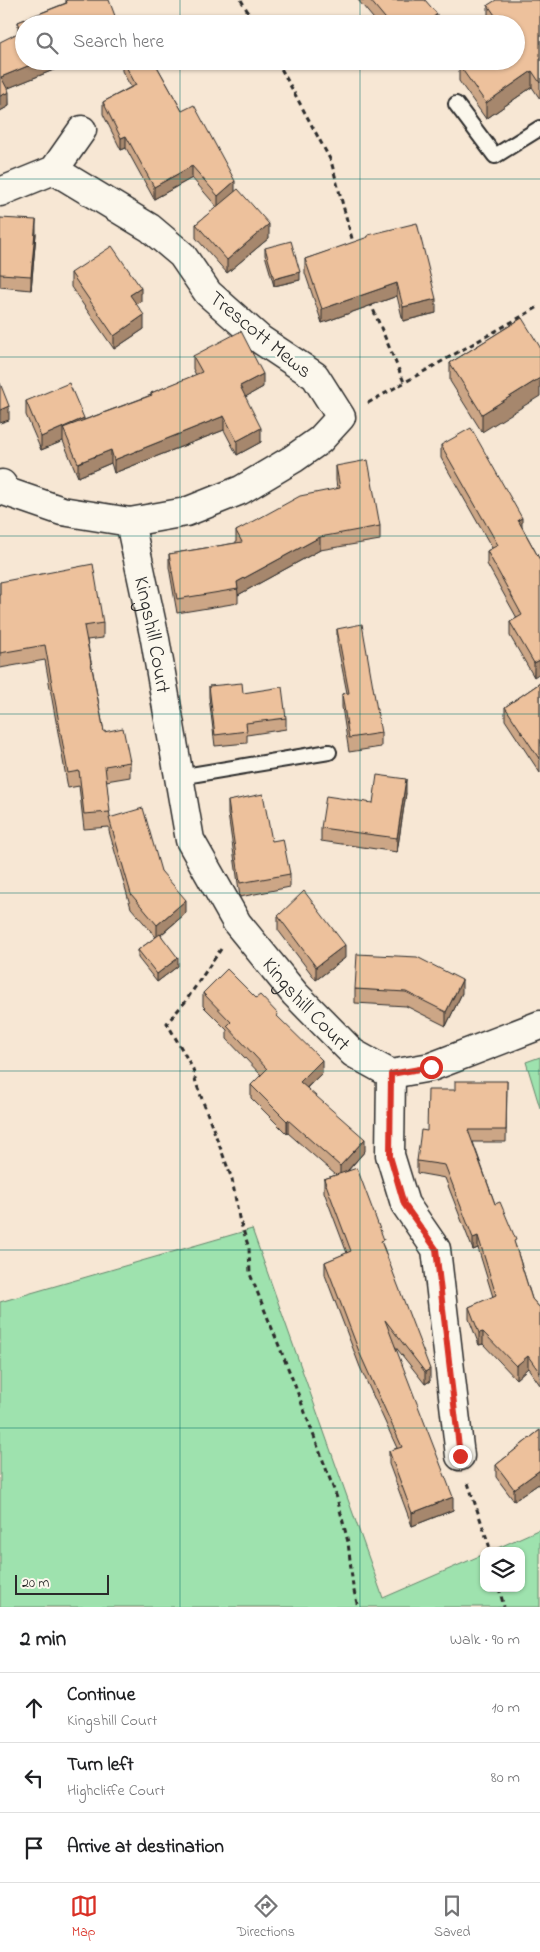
<!DOCTYPE html>
<html lang="en">
<head>
<meta charset="utf-8">
<style>
  :root { --surface:#fff; --page:#f2f2f2; --text:#202124; --muted:#757577; --line:#e0e0e0; --accent:#d93025 }
  body { margin:0; font-family:"Indie Flower",sans-serif; background:var(--page); color:var(--text) }
  .controls { position:absolute; right:15px; bottom:15px; display:grid; overflow:hidden; border-radius:10px; box-shadow:0 1px 4px #0004 }
  .controls button { width:45px; height:45px; display:grid; place-items:center; padding:0; border:0; border-bottom:1px solid var(--line); background:var(--surface); color:var(--text); font:25px sans-serif }
  .scale { position:absolute; left:15px; bottom:12px; width:94px; box-sizing:border-box; padding-left:5px; border:2px solid #2b2b2b; border-top:0; font-size:14px; line-height:18px; white-space:nowrap; color:#2b2b2b; -webkit-text-stroke:4px #fbf7ec; paint-order:stroke }
  .stop { position:absolute; width:15px; height:15px; margin:-11px; border:4px solid #d93025; border-radius:50%; background:#fff }
  .stop.end { background:#d93025; border-color:#fff; box-shadow:0 1px 5px #0008 }
  .list { margin:0; padding:0; list-style:none }
  h2 { display:flex; justify-content:space-between; align-items:center; height:65px; margin:0; padding:0 20px; font-size:21px }
  h2 small { font-size:16px; font-weight:400; color:var(--muted) }
  .list li { display:grid; grid-template-columns:32px 1fr auto; gap:15px; align-items:center; box-sizing:border-box; height:70px; padding:0 20px; border-top:1px solid var(--line) }
  .list b { display:block; font-size:19px; white-space:nowrap }
  .list p { margin:0; font-size:16px; white-space:nowrap; color:var(--muted) }
  .list em { font-size:16px; font-style:normal; color:var(--muted) }
  .icon { flex:none; width:28px; height:28px; fill:none; stroke:currentColor; stroke-width:2; stroke-linecap:round; stroke-linejoin:round }
  .map { position:relative; flex:none; width:540px; height:1607px; overflow:hidden }
  .search { position:absolute; background:var(--surface); box-shadow:0 1px 4px #0004; left:15px; right:15px; top:15px; height:55px; display:flex; align-items:center; gap:12px; box-sizing:border-box; padding:0 18px; border-radius:28px; color:var(--muted); font-size:19px }
  .sheet { height:275px; background:var(--surface) }
  nav { display:flex; justify-content:space-around; align-items:center; box-sizing:border-box; height:70px; border-top:1px solid var(--line); background:var(--surface); font-size:14px; color:var(--muted) }
  nav a { display:grid; justify-items:center; gap:2px }
  nav .on { color:var(--accent) }
  .map>svg:first-child { display:block }
  .green { fill:#9ee2ae; stroke:#64866c }
  .lines { fill:none; stroke-linecap:round; stroke-linejoin:round }
  .service-casing { stroke:#2b2b2b; stroke-width:18 }
  .minor-casing { stroke:#2b2b2b; stroke-width:31 }
  .path { stroke:#2b2b2b; stroke-width:3; stroke-dasharray:5 4; stroke-linecap:butt }
  .service { stroke:#fbf7ec; stroke-width:14 }
  .minor { stroke:#fbf7ec; stroke-width:28 }
  .wall { fill:#cca686; stroke:#2b2b2b }
  .shaded-wall { fill:#a6876d; stroke:#2b2b2b }
  .building { fill:#edc19c; stroke:#2b2b2b }
  .route { stroke:#d93025; stroke-width:6 }
  .grid { fill:none; stroke:#0f766e; stroke-width:1; stroke-opacity:0.55 }
  .labels { text-anchor:middle; stroke-width:4.5; stroke-linejoin:round; paint-order:stroke }
  .street-label { font-size:21px; fill:#2b2b2b; stroke:#fbf7ec }
</style>
</head>
<body>
<div class="map">
<svg width="540" height="1607" viewBox="0 0 540 1607">
  <rect width="100%" height="100%" fill="#f7e7d4"/>
  <filter id="ink" filterUnits="userSpaceOnUse"><feTurbulence type="fractalNoise" baseFrequency=".02" numOctaves="2"/><feDisplacementMap in="SourceGraphic" scale="10" xChannelSelector="R" yChannelSelector="G"/><feConvolveMatrix kernelMatrix="1 2 1 2 8 2 1 2 1" color-interpolation-filters="sRGB"/></filter>
  <g filter="url(#ink)">
    <g class="green">
      <polygon points="540,1057 540,1108 526,1062"/>
      <polygon points="252,1229 383,1598 484,1554 484,1588 521,1588 521,1551 491,1551 540,1529 540,1607 0,1607 0,1302"/>
    </g>
    <g class="lines">
      <defs>
        <g id="service">
          <polyline points="456,104 495,156 540,128"/>
          <polyline points="179,777 329,752"/>
        </g>
        <g id="minor">
          <polyline points="0,192 54,170 82,130"/>
          <polyline points="2,484 7,492 62,511 130,522 186,512 241,490 293,459 320,440 341,417 315,376 261,340 208,293 182,255 150,228 54,170"/>
          <path id="s1" d="M130 522 155 639 190 840 237 923 295 994 353 1053 391 1074 431 1067 540 1025"/>
          <polyline points="391,1074 390,1155 405,1204 436,1249 460,1456"/>
        </g>
      </defs>
      <use href="#service" class="service-casing"/>
      <use href="#minor" class="minor-casing"/>
      <g class="path">
        <polyline points="241,0 255,24"/>
        <polyline points="277,61 331,161 354,246"/>
        <polyline points="370,302 404,382"/>
        <polyline points="368,403 540,306"/>
        <polyline points="221,949 185,1002 167,1023 193,1069 196,1083 232,1179 239,1218 249,1248 250,1274 294,1383 337,1498 348,1542 353,1587 358,1607"/>
        <polyline points="468,1483 491,1551"/>
        <polyline points="499,1588 504,1607"/>
      </g>
      <use href="#service" class="service"/>
      <use href="#minor" class="minor"/>
    </g>
    <g class="wall">
      <polygon points="66,0 109,0 24,61 76,61 8,88 9,106 0,111 18,32 18,22 66,3"/>
      <polygon points="358,0 425,0 437,24 378,24"/>
      <polygon points="540,0 540,99 532,87 486,119 459,81 459,65 516,61 516,24 490,24 488,21 488,5"/>
      <polygon points="122,61 154,61 182,111 235,191 269,238 227,273 196,238 196,224 217,207 192,178 154,199 126,148 121,150 103,114 103,102 131,87 122,71"/>
      <polygon points="0,218 36,234 31,290 0,287"/>
      <polygon points="368,235 436,313 403,321 397,296 322,323 305,273 305,259 368,238"/>
      <polygon points="265,248 300,280 274,286 265,255"/>
      <polygon points="71,273 141,301 136,304 144,329 114,349 71,287"/>
      <polygon points="522,318 482,432 450,381 450,363"/>
      <polygon points="193,356 263,387 245,397 261,442 237,455 224,430 114,473 111,463 78,477 63,441 41,450 26,415 26,401 84,420 151,395 151,393 196,375 193,369"/>
      <polygon points="441,445 522,527 540,560 534,677 510,636 510,622 517,618 487,564 487,551 492,548 441,458"/>
      <polygon points="336,466 380,526 380,540 320,550 238,595 238,603 177,613 169,567 169,554 236,543 236,531 337,489 336,480"/>
      <polygon points="0,582 103,623 103,638 87,640 104,732 130,762 130,777 106,781 110,817 161,871 186,913 161,935 178,966 157,982 138,958 138,950 156,937 131,908 109,831 109,827 84,829 79,786 68,788 45,660 0,668"/>
      <polygon points="337,629 381,733 381,747 349,752 342,707 342,694 347,693 337,642"/>
      <polygon points="540,683 540,773 505,720 505,707"/>
      <polygon points="209,686 243,693 286,718 286,729 247,735 247,743 215,746 209,697"/>
      <polygon points="406,793 397,852 321,841 321,828 373,803"/>
      <polygon points="228,801 272,841 290,874 290,887 240,897 228,814"/>
      <polygon points="278,916 345,958 316,980 278,930"/>
      <polygon points="355,989 462,993 446,1026 406,1006 355,1003"/>
      <polygon points="203,993 256,998 278,1018 322,1073 307,1088 365,1151 347,1172 384,1248 430,1381 425,1384 394,1345 453,1510 412,1526 389,1464 389,1451 397,1448 360,1367 325,1275 325,1262 347,1253 324,1192 324,1179 336,1175 288,1133 287,1134 251,1098 251,1085 261,1075 227,1039 227,1030 203,1006"/>
      <polygon points="507,1081 506,1142 473,1142 495,1204 516,1247 532,1299 540,1308 540,1385 528,1368 516,1379 483,1344 479,1345 469,1319 469,1307 493,1297 478,1248 473,1250 445,1178 417,1173 417,1161 427,1131"/>
      <polygon points="540,1430 540,1483 514,1501 496,1477 496,1465"/>
    </g>
    <g class="shaded-wall">
      <polygon points="437,14 437,24 425,24"/>
      <polygon points="40,61 76,61 1,91 1,77"/>
      <polygon points="532,71 532,87 486,119 486,103"/>
      <polygon points="9,92 9,106 0,111 0,96"/>
      <polygon points="126,136 126,148 121,150 121,138"/>
      <polygon points="192,166 192,178 154,199 154,187"/>
      <polygon points="235,181 235,193 218,208 218,196"/>
      <polygon points="36,220 36,234 31,290 31,276"/>
      <polygon points="269,224 269,238 227,273 227,260"/>
      <polygon points="300,272 300,280 274,286 274,279"/>
      <polygon points="397,283 397,296 322,323 322,309"/>
      <polygon points="141,288 141,301 130,308 130,295"/>
      <polygon points="436,299 436,313 403,321 403,307"/>
      <polygon points="144,315 144,329 114,349 114,336"/>
      <polygon points="263,374 263,387 240,400 240,386"/>
      <polygon points="540,378 540,396 482,432 482,414"/>
      <polygon points="9,406 9,420 0,423 0,410"/>
      <polygon points="224,416 224,430 114,473 114,460"/>
      <polygon points="84,418 84,432 63,428 63,441 41,450 41,437"/>
      <polygon points="261,428 261,442 237,455 237,441"/>
      <polygon points="111,450 111,463 78,477 78,463"/>
      <polygon points="522,518 522,531 518,520"/>
      <polygon points="320,537 320,550 238,595 237,582"/>
      <polygon points="540,660 540,673 534,677 534,663"/>
      <polygon points="406,779 406,793 397,852 397,838"/>
      <polygon points="186,900 186,913 157,938 157,925"/>
      <polygon points="345,945 345,958 316,980 316,967"/>
      <polygon points="178,958 178,966 157,982 157,974"/>
      <polygon points="462,980 462,993 446,1026 446,1012"/>
      <polygon points="322,1060 322,1073 300,1094 300,1082"/>
      <polygon points="288,1120 288,1133 287,1134 287,1121"/>
      <polygon points="365,1139 365,1151 340,1179 340,1166"/>
      <polygon points="478,1236 478,1248 473,1250 473,1238"/>
      <polygon points="483,1332 483,1344 479,1345 479,1333"/>
      <polygon points="528,1356 528,1368 516,1379 516,1366"/>
      <polygon points="430,1369 430,1381 425,1384 425,1372"/>
      <polygon points="540,1470 540,1483 514,1501 514,1489"/>
      <polygon points="453,1497 453,1510 412,1526 412,1513"/>
    </g>
    <g class="building">
      <polygon points="66,0 109,0 118,24 24,24 24,61 40,61 1,77 9,92 0,96 0,42 22,31 18,22 67,3"/>
      <polygon points="370,0 425,0 437,14 425,24 390,24"/>
      <polygon points="496,0 540,0 540,83 532,71 486,103 459,65 464,61 516,61 516,24 501,24 488,5"/>
      <polygon points="123,61 154,61 182,111 194,105 235,181 218,196 192,166 154,187 126,136 121,138 103,102 136,85"/>
      <polygon points="238,189 269,224 227,260 196,224"/>
      <polygon points="0,218 36,220 31,276 0,274"/>
      <polygon points="417,223 436,299 403,307 397,283 322,309 305,259 368,237 368,235"/>
      <polygon points="291,241 300,272 274,279 265,248"/>
      <polygon points="112,246 141,288 130,295 144,315 114,336 71,273"/>
      <polygon points="522,318 540,347 540,378 482,414 450,363"/>
      <polygon points="241,331 263,374 240,386 261,428 237,441 224,416 114,460 111,450 78,463 63,428 152,395 151,393 202,372 193,356"/>
      <polygon points="0,383 9,406 0,410"/>
      <polygon points="69,383 84,418 41,437 26,401"/>
      <polygon points="471,428 522,518 518,520 540,560 540,660 534,663 510,622 522,615 487,551 498,545 441,445"/>
      <polygon points="368,460 380,526 320,537 237,582 238,589 177,599 169,554 242,542 236,531 300,496 340,488 336,466"/>
      <polygon points="93,564 103,623 84,626 104,732 123,728 130,762 105,766 110,812 84,814 79,771 68,773 45,645 0,653 0,582"/>
      <polygon points="362,624 381,733 349,738 342,694 349,693 337,629"/>
      <polygon points="242,683 243,693 282,687 286,718 246,723 247,731 215,735 209,686"/>
      <polygon points="540,683 540,760 505,707"/>
      <polygon points="377,775 406,779 397,838 321,828 326,796 373,803"/>
      <polygon points="263,794 272,841 283,839 290,874 240,883 228,801"/>
      <polygon points="143,808 161,871 186,900 157,925 131,894 109,818"/>
      <polygon points="304,891 345,945 316,967 278,916"/>
      <polygon points="160,934 178,958 157,974 138,950"/>
      <polygon points="357,954 417,957 462,980 446,1012 406,992 355,989"/>
      <polygon points="227,969 256,998 260,995 278,1014 277,1016 322,1060 300,1082 365,1139 340,1166 288,1120 287,1121 251,1085 267,1069 227,1026 231,1022 203,993"/>
      <polygon points="455,1081 507,1081 506,1130 468,1130 495,1204 500,1202 516,1240 514,1241 532,1299 540,1308 540,1373 528,1356 516,1366 483,1332 479,1333 469,1307 496,1295 478,1236 473,1238 445,1165 417,1161 421,1130 427,1131 428,1090 455,1090"/>
      <polygon points="357,1168 384,1240 381,1241 430,1369 425,1372 385,1320 453,1497 412,1513 389,1451 402,1447 360,1354 325,1262 351,1251 324,1179"/>
      <polygon points="540,1430 540,1470 514,1489 496,1465"/>
    </g>
  </g>
  <g class="lines" filter="url(#ink)">
    <polyline class="route" points="431,1067 391,1074 390,1156 404,1204 436,1249 460,1456"/>
  </g>
  <path class="grid" d="M180 0V24M360 0V24M180 61V1607M360 61V1607M0 179H540M0 357H540M0 536H540M0 714H540M0 893H540M0 1071H540M0 1250H540M0 1428H540"/>
  <g class="labels">
    <g class="street-label">
      <text transform="translate(261 334) rotate(39)" y="7">Trescott Mews</text>
      <text dy="7" stroke="none"><textPath href="#s1" startOffset="115">Kingshill Court</textPath></text>
      <text dy="7" stroke="none"><textPath href="#s1" startOffset="526">Kingshill Court</textPath></text>
    </g>
  </g>
</svg>
<div class="controls">
<button><svg class="icon" aria-label="layers" viewBox="0 0 24 24"><path d="M12 4l9 5-9 5-9-5zM3 14l9 5 9-5"/></svg></button>
</div>
<div class="scale">20 m</div>
<div class="stop" style="left:431px;top:1067px"></div>
<div class="stop end" style="left:460px;top:1456px"></div>
<div class="search"><svg class="icon" aria-label="search" viewBox="0 0 24 24"><circle cx="10" cy="10" r="6"/><path d="M15 15l6 6"/></svg>Search here</div>
</div>
<section class="sheet">
<h2>2 min<small>Walk · 90 m</small></h2>
<ul class="list">
<li><svg class="icon" aria-label="ahead" viewBox="0 0 24 24"><path d="M12 20V5M6 11l6-6 6 6"/></svg><div><b>Continue</b><p>Kingshill Court</p></div><em>10 m</em></li>
<li><svg class="icon" aria-label="left" viewBox="0 0 24 24"><path d="M17 20v-9H6M10 6l-5 5 5 5"/></svg><div><b>Turn left</b><p>Highcliffe Court</p></div><em>80 m</em></li>
<li><svg class="icon" aria-label="arrive" viewBox="0 0 24 24"><path d="M6 21V4h12l-3 4 3 4H6"/></svg><div><b>Arrive at destination</b></div></li>
</ul>
</section>
<nav>
<a class="on"><svg class="icon" aria-label="map" viewBox="0 0 24 24"><path d="M3 6l6-2 6 2 6-2v14l-6 2-6-2-6 2zM9 4v14M15 6v14"/></svg>Map</a>
<a><svg class="icon" aria-label="directions" viewBox="0 0 24 24"><path d="M12 3l9 9-9 9-9-9zM9 14v-3h6M13 9l2 2-2 2"/></svg>Directions</a>
<a><svg class="icon" aria-label="saved" viewBox="0 0 24 24"><path d="M7 4h10v16l-5-4-5 4z"/></svg>Saved</a>
</nav>
</body>
</html>
